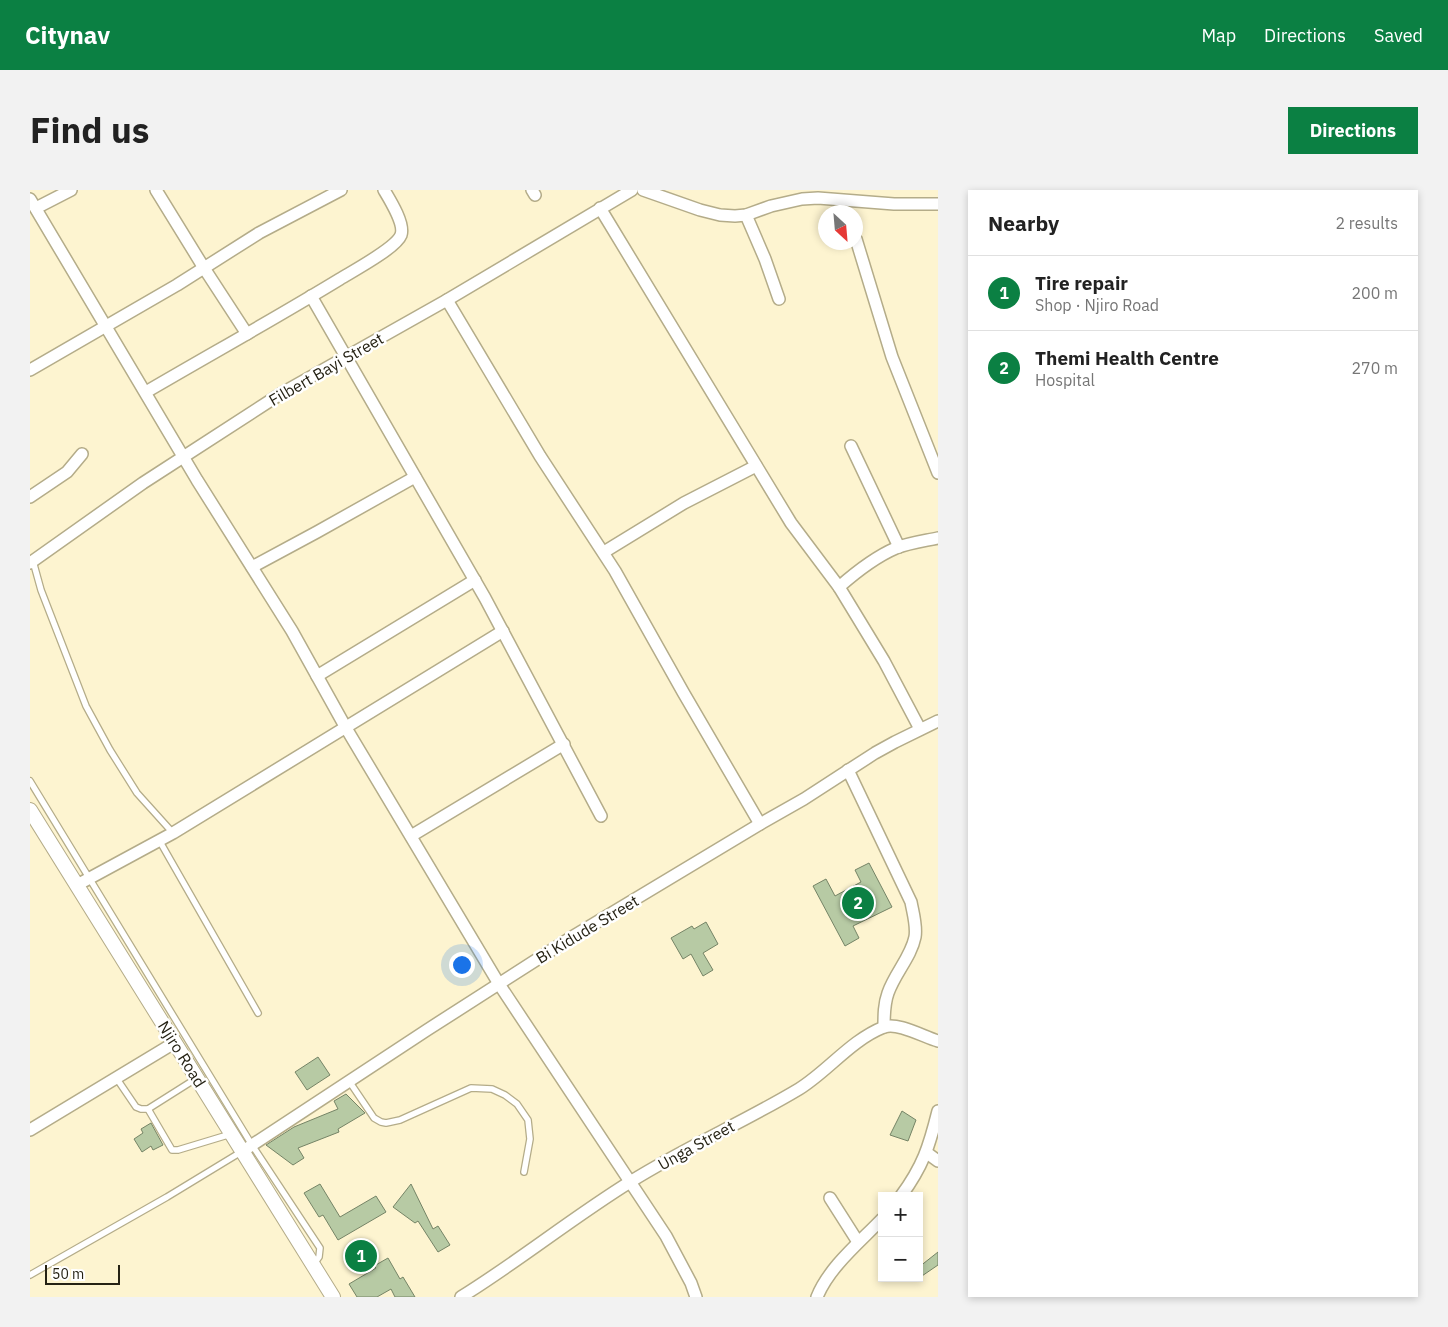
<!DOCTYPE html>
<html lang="en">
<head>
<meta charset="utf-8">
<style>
  :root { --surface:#fff; --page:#f2f2f2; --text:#222; --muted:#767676; --line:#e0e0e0; --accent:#0b8043 }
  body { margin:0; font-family:"IBM Plex Sans",sans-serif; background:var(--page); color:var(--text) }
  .controls { position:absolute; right:15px; bottom:15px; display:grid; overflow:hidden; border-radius:0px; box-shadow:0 2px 8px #0003 }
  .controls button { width:45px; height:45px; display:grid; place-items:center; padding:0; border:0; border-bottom:1px solid var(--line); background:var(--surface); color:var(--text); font:25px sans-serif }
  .compass { position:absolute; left:788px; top:15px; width:45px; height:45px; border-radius:50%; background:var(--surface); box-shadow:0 2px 8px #0003; rotate:154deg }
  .scale { position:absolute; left:15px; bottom:12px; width:75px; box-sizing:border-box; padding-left:5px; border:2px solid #252214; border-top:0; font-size:14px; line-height:18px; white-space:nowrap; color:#252214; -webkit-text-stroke:4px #fff; paint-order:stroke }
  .you { position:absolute; left:431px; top:774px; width:18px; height:18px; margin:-12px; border:4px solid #fff; border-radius:50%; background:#1a73e8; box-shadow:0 0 0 8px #1a73e833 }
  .badge { display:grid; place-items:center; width:32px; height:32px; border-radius:50%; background:var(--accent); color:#fff; font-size:16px; font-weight:700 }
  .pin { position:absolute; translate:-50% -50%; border:2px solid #fff; box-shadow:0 1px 5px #0006 }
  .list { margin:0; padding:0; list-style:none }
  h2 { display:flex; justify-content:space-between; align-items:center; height:65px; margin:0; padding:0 20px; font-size:21px }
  h2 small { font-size:16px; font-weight:400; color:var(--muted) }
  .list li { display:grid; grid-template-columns:32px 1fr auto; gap:15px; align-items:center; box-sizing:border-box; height:75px; padding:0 20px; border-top:1px solid var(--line) }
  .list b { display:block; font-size:19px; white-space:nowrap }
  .list p { margin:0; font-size:16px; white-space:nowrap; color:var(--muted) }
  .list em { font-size:16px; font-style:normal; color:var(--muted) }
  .map { position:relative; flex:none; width:908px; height:1107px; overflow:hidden; border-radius:0px }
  header { display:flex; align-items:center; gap:30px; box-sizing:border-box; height:70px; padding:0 25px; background:var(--accent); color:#fff }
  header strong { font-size:24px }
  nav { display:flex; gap:28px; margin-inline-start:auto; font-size:18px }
  .intro { display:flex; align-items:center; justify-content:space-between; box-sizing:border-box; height:120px; padding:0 30px }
  h1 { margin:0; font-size:35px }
  .button { padding:12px 22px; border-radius:0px; background:var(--accent); color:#fff; font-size:18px; font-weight:700 }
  main { display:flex; gap:30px; padding:0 30px }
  aside { flex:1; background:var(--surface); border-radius:0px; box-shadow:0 2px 8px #0003 }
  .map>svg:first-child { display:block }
  .building { fill:#b7caa4; stroke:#758466 }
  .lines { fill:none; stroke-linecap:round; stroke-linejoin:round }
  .service-casing { stroke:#b4ac89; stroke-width:8 }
  .minor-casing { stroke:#b4ac89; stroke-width:14 }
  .tertiary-casing { stroke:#b4ac89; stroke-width:16 }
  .service { stroke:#fff; stroke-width:5.5 }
  .minor { stroke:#fff; stroke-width:11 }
  .tertiary { stroke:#fff; stroke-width:14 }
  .labels { text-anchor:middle; stroke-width:5; stroke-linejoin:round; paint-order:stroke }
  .street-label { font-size:16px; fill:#252214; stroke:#fff }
</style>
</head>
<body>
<header>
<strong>Citynav</strong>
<nav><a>Map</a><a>Directions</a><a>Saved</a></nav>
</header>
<div class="intro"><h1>Find us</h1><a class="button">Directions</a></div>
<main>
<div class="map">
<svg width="908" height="1107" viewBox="0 0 908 1107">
  <rect width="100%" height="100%" fill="#fdf4d0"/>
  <g class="building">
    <polygon points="839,673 862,717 823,736 829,748 815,756 783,696 796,689 805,706 831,692 825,680"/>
    <polygon points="676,732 688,754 673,763 683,780 673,786 661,764 653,769 641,748 662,736 664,739"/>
    <polygon points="288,867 300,885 277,900 265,882"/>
    <polygon points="316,904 335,923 308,939 309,942 268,958 274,968 263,975 236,955 264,937 308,919 304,911"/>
    <polygon points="872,921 886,930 878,951 860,945"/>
    <polygon points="121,933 133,955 123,960 121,956 112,962 104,949 113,943 111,939"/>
    <polygon points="290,994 310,1027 346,1006 356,1022 308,1050 293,1025 289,1027 274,1003"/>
    <polygon points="381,994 403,1039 408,1036 420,1055 408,1062 388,1031 385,1033 363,1017"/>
    <polygon points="908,1062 908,1075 889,1088 889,1077"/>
    <polygon points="358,1068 370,1089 373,1087 385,1107 365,1107 361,1099 347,1107 327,1107 319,1094 346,1078 344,1076"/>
  </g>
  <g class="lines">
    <defs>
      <g id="service">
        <polyline points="3,371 11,400 56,516 80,560 107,603 143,643"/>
        <polyline points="0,591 222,955 290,1058 289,1067 284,1074"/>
        <polyline points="129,650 228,823"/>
        <polyline points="87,889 106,917 111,919 118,919 167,888"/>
        <polyline points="319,891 344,928 351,932 356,933 370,930 441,898 462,899 475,905 487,914 498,930 500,949 494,982"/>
        <polyline points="118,919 142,960 148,960 201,944"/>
        <polyline points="0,1085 137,1007 211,962"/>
      </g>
      <g id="minor">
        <polyline points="126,0 174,78 217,144"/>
        <polyline points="502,0 505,5"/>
        <polyline points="613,0 670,20 690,25 705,26 716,25 741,16 772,9 788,8 864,14 908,14"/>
        <polyline points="0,9 167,290 262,441 316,538 469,794 636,1046 661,1093 666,1107"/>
        <polyline points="6,18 41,0"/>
        <polyline points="570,18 761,333 809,397 854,471 890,539"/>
        <polyline points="716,25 735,69 749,109"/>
        <polyline points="826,49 862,167 908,283"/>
        <polyline points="281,106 455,408 571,626"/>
        <polyline points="417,110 510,266 585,381 653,502 730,634"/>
        <polyline points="0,180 147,95 229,43 311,0"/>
        <path d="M116 202C181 164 246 128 310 89 323 81 366 58 371 45 375 34 360 10 354 0"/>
        <polyline points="821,256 869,357"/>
        <polyline points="0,307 37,282 52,264"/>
        <polyline points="574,362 654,313 726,276"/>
        <polyline points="0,373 113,293 252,203 417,110 602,0"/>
        <polyline points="222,377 287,342 385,287"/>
        <path d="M809 397C826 382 845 367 866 358 879 353 894 351 908 348"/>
        <polyline points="287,486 445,390"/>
        <path d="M818 580 881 712C883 723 887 736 885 747 881 767 865 783 858 803 854 814 854 825 854 837"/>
        <polyline points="381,646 534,554"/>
        <polyline points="47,695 143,643 473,441"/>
        <polyline points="0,940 144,853"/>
        <polyline points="213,961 397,840 542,747 730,634 774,609 845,563 865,552 908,531"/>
        <polyline points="897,963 908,971"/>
        <path d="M871 1006C893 976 899 957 908 921"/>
        <polyline points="800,1008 828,1052"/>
        <path d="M431 1107C489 1071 542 1028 600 992 654 958 714 932 769 899 798 881 821 850 854 837 868 832 894 847 908 851"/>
        <path d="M787 1107C799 1077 830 1052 852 1029"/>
      </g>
      <polyline id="tertiary" points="0,620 303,1107"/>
    </defs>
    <use href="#service" class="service-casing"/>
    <use href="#minor" class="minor-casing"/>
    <use href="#tertiary" class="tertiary-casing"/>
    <use href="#service" class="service"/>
    <use href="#minor" class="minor"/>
    <use href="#tertiary" class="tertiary"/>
  </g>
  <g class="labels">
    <g class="street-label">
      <text transform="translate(296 179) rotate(-30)" y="6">Filbert Bayi Street</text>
      <text transform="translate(557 739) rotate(-31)" y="6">Bi Kidude Street</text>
      <text transform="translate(152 864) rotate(58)" y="6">Njiro Road</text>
      <text transform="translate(666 955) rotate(-29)" y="6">Unga Street</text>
    </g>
  </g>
</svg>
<div class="controls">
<button>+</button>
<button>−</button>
</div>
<svg class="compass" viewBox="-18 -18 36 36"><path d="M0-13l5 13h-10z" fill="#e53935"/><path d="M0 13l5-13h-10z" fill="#767676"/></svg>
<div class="scale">50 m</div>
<div class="you"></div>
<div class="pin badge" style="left:331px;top:1066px">1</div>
<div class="pin badge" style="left:828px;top:713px">2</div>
</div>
<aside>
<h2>Nearby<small>2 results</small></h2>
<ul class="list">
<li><span class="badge">1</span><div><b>Tire repair</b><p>Shop · Njiro Road</p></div><em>200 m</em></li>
<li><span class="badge">2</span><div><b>Themi Health Centre</b><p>Hospital</p></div><em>270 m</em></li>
</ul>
</aside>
</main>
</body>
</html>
